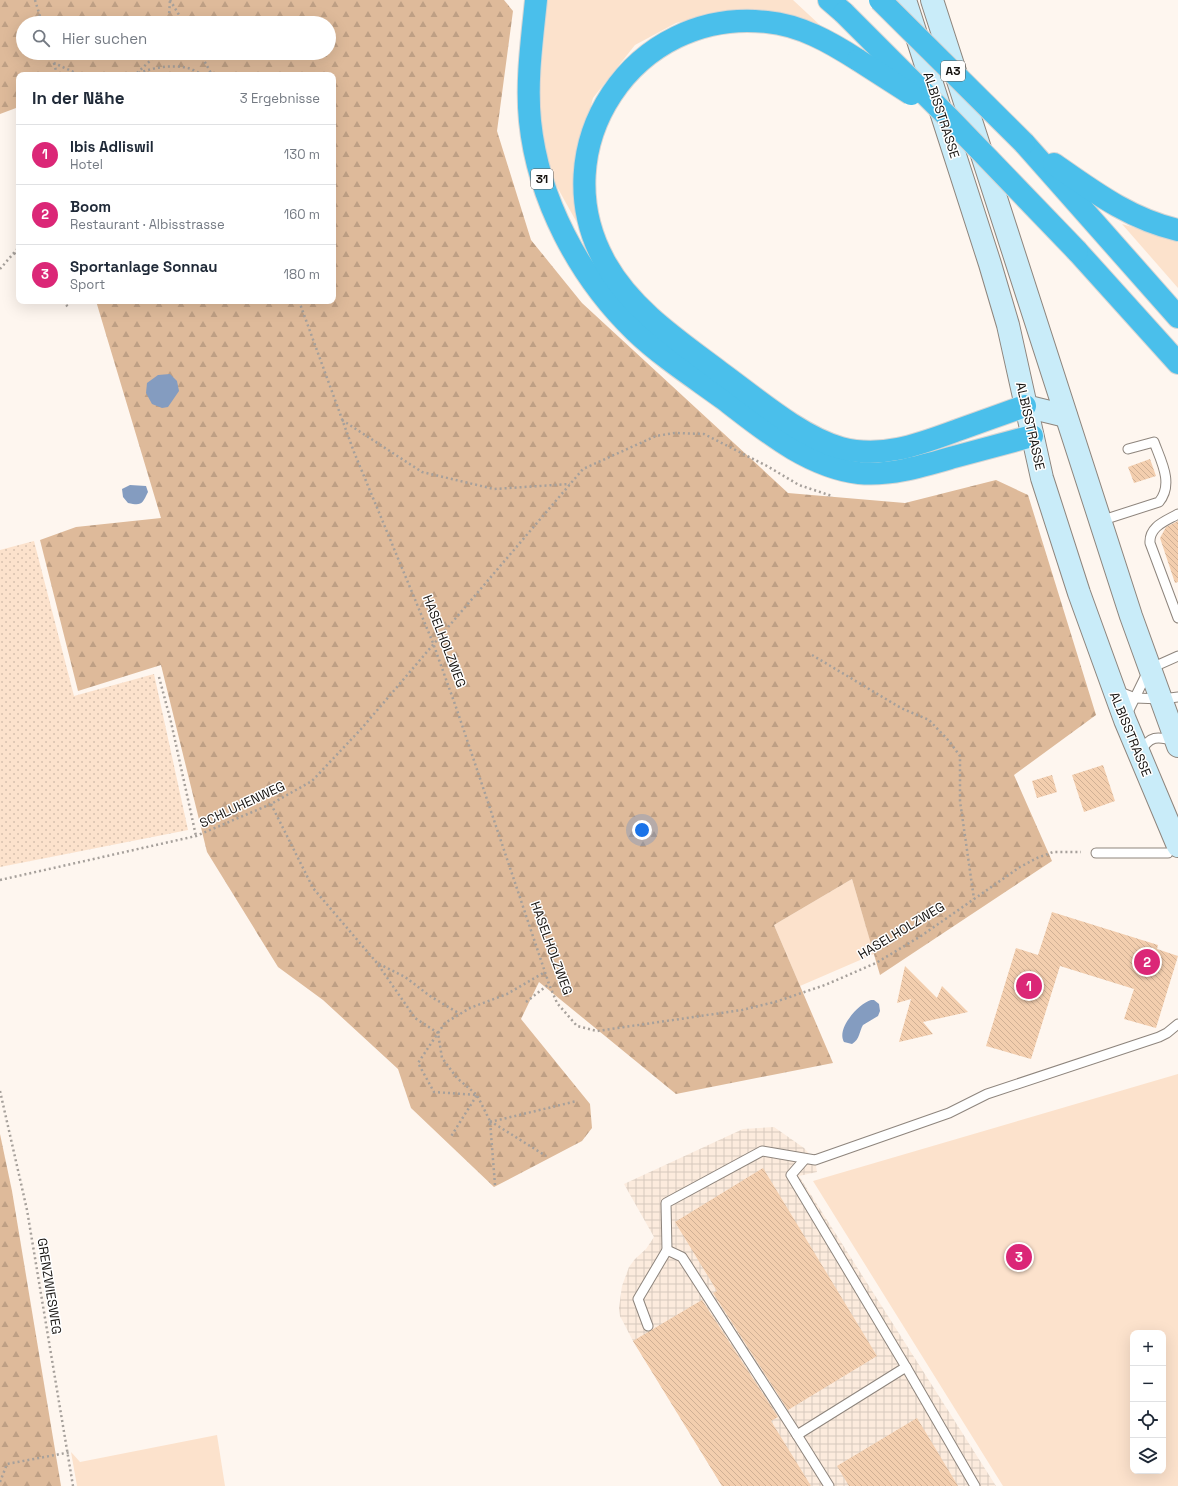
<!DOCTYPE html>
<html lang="de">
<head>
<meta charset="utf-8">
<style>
  :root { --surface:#fff; --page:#f6f6f7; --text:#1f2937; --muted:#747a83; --line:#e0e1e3; --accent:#db2777 }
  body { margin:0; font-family:"Space Grotesk",sans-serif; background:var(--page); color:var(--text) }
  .controls { position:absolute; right:12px; bottom:12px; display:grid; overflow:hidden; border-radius:8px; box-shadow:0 4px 16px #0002 }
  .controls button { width:36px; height:36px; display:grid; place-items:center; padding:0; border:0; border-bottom:1px solid var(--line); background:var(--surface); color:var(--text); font:20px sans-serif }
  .you { position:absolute; left:642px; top:830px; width:14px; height:14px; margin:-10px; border:3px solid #fff; border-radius:50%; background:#1a73e8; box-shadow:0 0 0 6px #1a73e833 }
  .badge { display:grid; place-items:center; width:26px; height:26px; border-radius:50%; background:var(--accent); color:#fff; font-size:13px; font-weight:700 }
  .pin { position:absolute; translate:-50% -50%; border:2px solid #fff; box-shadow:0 1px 4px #0006 }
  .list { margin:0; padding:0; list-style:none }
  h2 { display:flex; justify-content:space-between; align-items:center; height:52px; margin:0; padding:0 16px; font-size:17px }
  h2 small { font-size:13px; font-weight:400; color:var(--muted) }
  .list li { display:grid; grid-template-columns:26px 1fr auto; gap:12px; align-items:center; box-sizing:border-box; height:60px; padding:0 16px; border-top:1px solid var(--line) }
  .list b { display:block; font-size:15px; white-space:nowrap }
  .list p { margin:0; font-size:13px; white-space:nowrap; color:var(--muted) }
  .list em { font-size:13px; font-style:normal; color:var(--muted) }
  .icon { flex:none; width:22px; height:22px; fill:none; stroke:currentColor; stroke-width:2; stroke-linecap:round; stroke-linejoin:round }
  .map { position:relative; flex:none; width:1178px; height:1486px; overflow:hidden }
  .search { position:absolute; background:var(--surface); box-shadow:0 4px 16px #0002; left:16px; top:16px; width:320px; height:44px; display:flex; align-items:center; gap:10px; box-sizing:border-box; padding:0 14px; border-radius:22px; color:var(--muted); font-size:15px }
  .panel { position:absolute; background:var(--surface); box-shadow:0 4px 16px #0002; left:16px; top:72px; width:320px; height:232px; border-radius:8px }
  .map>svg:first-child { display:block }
  .industrial { fill:url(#industrial-grid) }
  .green { fill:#fce2cc; fill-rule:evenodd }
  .forest { fill:url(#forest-firs); fill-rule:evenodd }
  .park { fill:url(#park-dots) }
  .water { fill:#849cc0 }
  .building { fill:url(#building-back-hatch) }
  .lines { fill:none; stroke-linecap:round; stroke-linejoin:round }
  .service-casing { stroke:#8e857d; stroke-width:11 }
  .secondary-casing { stroke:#8e857d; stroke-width:24 }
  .motorway-casing { stroke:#d5d5d4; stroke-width:24 }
  .path { stroke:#a6a09b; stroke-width:2.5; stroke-dasharray:2 3; stroke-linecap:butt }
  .service { stroke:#fff; stroke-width:9 }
  .secondary { stroke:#c9ecf9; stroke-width:22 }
  .motorway { stroke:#4abfeb; stroke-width:22 }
  .motorway-bridge-casing { stroke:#d5d5d4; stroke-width:24; stroke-linecap:butt }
  .motorway-bridge { stroke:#4abfeb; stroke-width:22 }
  .labels { text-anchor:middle; stroke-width:3; stroke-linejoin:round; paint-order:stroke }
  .shield { fill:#fff; stroke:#5c5a58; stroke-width:1 }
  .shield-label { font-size:12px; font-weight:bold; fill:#161310 }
  .street-label { font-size:13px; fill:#161310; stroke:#fff }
</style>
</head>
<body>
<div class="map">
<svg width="1178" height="1486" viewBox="0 0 1178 1486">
  <defs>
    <pattern id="industrial-grid" width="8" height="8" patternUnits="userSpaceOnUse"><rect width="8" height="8" fill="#fcebdd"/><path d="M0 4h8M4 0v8" fill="none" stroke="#d7c9bd"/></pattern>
    <pattern id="forest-firs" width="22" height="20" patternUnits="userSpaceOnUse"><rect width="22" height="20" fill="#deba9a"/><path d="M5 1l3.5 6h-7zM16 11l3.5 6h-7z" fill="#be9f84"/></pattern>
    <pattern id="park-dots" width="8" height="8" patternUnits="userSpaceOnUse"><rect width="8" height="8" fill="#fce2cc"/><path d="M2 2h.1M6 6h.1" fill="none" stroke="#d7c1ae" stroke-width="1.8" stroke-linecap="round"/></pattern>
    <pattern id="building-back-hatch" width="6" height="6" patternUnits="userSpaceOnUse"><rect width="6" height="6" fill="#f3ceae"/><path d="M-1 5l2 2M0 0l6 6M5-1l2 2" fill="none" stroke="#d0b095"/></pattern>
  </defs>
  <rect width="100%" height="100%" fill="#fef6ef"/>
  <polygon class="industrial" points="774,1127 804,1148 815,1160 817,1172 799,1176 996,1486 722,1486 633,1341 620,1316 619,1308 622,1286 629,1267 635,1259 646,1249 654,1237 624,1184 743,1129"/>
  <g class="green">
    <polygon points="547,0 793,0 822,27 777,13 715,13 676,23 635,45 593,98 576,164 576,221 551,176 538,108"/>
    <polygon points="1122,224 1178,240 1178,288"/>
    <polygon points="852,879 874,954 800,986 774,925"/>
    <path d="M1178 1074V1486H1003L813 1181ZM1133 1333H1163V1471H1133Z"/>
    <polygon points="217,1435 225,1486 77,1486 71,1452 80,1462"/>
  </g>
  <g class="forest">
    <path d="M0 0H504L513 11 497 131 531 240 582 303 788 493 905 503 996 480 1028 495 1096 715 1014 775 1052 861 880 975 852 879 774 925 833 1063 676 1094 539 982 521 1019 590 1104 592 1128 582 1141 494 1187 411 1108 398 1069 323 1000 278 967 207 852 161 665 78 691 40 540 76 527 161 518 96 301H333V75H19V114L16 108 0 114ZM23 23H329V53H23Z"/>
    <polygon points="0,1134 12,1191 61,1486 0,1486"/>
  </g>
  <polygon class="park" points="34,541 74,696 154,674 188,830 0,867 0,550"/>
  <g class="water">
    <polygon points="170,374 177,381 179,391 168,407 162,408 152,404 146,393 147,383 158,375"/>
    <path d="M130 485 146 486 148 492C142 504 142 506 128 503L123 497 122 489Z"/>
    <path d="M871 1000H874L879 1004 880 1011 878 1016 863 1025C859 1032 860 1039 852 1044L844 1042C836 1029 858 1004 871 1000Z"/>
  </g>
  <g class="building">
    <polygon points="1150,459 1156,476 1134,483 1128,467"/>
    <polygon points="1178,521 1178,582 1175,583 1160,538 1166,527"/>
    <polygon points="1103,765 1115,801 1084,812 1072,775"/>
    <polygon points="1052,775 1057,792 1037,798 1032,781"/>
    <polygon points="1052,912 1158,945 1157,949 1178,956 1156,1028 1124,1019 1134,989 1060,966 1031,1059 986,1046 1016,948 1038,955"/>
    <polygon points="905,966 937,998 942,986 968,1012 923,1022 933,1034 899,1042 911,999 897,1003"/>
    <polygon points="763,1168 877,1356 788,1410 713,1293 717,1291 675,1222"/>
    <polygon points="702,1300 778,1417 771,1421 811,1486 722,1486 633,1341"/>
    <polygon points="917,1418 958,1486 849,1486 837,1466"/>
  </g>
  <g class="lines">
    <defs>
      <g id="service">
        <path d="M1178 514C1166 521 1149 526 1150 543L1178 618"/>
        <path d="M1100 521 1159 502C1174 484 1161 461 1154 442L1128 449"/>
        <polyline points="1117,691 1135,698 1162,699 1178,697"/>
        <polyline points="1126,716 1149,669 1178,656"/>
        <path d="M1140 753C1149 735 1158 736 1175 741"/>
        <polyline points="1096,853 1168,853"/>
        <polyline points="667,1250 682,1257 797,1435 906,1367 791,1175 805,1159"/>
        <polyline points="648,1326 638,1299 667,1250 666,1203 762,1151 815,1160 949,1113 987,1094 1159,1037 1167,1033 1178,1024"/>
        <polyline points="906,1367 975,1486"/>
        <polyline points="797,1435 829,1486"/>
      </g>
      <g id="secondary">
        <polyline points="905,0 990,264 1008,325 1042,478 1079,593 1125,720 1178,846"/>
        <polyline points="932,0 1131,616 1178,746"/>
        <polyline points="1025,406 1066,416"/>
      </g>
      <g id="motorway">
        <path d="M536 0C532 40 526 81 530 121 538 199 579 277 635 331 662 357 695 378 725 400 764 430 808 467 859 473 891 476 923 466 954 457 980 450 1006 443 1032 436"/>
        <polyline points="829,0 844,13"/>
        <path d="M858 60C830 42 800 25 767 22 634 7 540 148 606 264 632 310 679 341 720 372 756 398 799 436 841 448 882 459 920 444 958 430 980 422 1003 414 1025 406"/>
        <polyline points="1024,143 1178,317"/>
        <path d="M1054 164C1094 192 1130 219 1178 230"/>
        <polyline points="1077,251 1178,363"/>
      </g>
    </defs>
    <use href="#service" class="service-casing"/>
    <use href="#secondary" class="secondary-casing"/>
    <use href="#motorway" class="motorway-casing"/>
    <g class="path">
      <polyline points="35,0 42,23"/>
      <polyline points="170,0 184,23"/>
      <polyline points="168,23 169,16 170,0"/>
      <polyline points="51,53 54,63 80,75"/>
      <polyline points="200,53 212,75"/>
      <polyline points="54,63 57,75"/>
      <polyline points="137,73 152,59 155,53"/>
      <path d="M134 75C150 68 171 64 188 68 193 69 198 73 203 75"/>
      <polyline points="14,253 19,257"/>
      <polyline points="0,269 19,247"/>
      <polyline points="63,301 68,307"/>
      <polyline points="299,301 354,452 433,643 457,710 549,984 557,1003 577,1026 597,1031 742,1010 775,1002 825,985 876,963 921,936 1020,867 1037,858 1053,852 1081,852"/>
      <polyline points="342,420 422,472 494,489 570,484"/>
      <polyline points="812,655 901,708 929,720 949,741 960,756 960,801 974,899"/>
      <polyline points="159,677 171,722 196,836"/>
      <polyline points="271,804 313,888 377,963 415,1018 438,1033 418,1063 434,1092 477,1095 450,1138"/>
      <polyline points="0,880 196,836 271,804 312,781 362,728 583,469 656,436 675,433 704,434 767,466 799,485 832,496"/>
      <polyline points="379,964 405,977 430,996 460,1014"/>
      <polyline points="526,1002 549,984"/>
      <polyline points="0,1091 27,1210 73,1486"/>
      <polyline points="490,1121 546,1156"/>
      <polyline points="490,1122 577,1101"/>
      <polyline points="495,1185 490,1121 477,1095 457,1078 442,1058 438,1033 445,1023 470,1008 507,994 545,972"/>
      <polyline points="0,1482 7,1464 71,1452"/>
    </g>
    <use href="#service" class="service"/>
    <use href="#secondary" class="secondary"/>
    <use href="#motorway" class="motorway"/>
    <defs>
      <g id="motorway-bridge">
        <polyline points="880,0 1024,143"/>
        <polyline points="844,13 949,118 1077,251"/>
        <polyline points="858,60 911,94"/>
      </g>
    </defs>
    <use href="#motorway-bridge" class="motorway-bridge-casing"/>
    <use href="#motorway-bridge" class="motorway-bridge"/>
  </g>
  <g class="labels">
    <g class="shield">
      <rect x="941" y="61" width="24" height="20" rx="3"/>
      <rect x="531" y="169" width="22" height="20" rx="3"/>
    </g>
    <g class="shield-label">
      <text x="953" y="75">A3</text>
      <text x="542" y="183">31</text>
    </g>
    <g class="street-label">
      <text transform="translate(942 115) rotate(72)" y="5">ALBISSTRASSE</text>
      <text transform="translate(1031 426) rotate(77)" y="5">ALBISSTRASSE</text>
      <text transform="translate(445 641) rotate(69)" y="5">HASELHOLZWEG</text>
      <text transform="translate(1131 734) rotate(68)" y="5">ALBISSTRASSE</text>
      <text transform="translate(242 804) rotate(-25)" y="5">SCHLUHENWEG</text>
      <text transform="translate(901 930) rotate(-31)" y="5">HASELHOLZWEG</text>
      <text transform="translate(552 948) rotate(70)" y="5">HASELHOLZWEG</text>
      <text transform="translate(50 1286) rotate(81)" y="5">GRENZWIESWEG</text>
    </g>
  </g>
</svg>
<div class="controls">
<button>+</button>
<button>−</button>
<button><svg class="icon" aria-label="locate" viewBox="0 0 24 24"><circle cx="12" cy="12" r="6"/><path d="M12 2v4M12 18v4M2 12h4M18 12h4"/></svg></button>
<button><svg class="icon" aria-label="layers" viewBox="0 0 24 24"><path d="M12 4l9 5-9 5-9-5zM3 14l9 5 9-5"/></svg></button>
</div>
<div class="you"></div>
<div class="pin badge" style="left:1029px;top:986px">1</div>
<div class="pin badge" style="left:1147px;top:962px">2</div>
<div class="pin badge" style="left:1019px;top:1257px">3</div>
<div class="search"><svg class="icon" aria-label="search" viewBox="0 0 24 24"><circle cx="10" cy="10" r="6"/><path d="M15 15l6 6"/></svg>Hier suchen</div>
<section class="panel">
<h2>In der Nähe<small>3 Ergebnisse</small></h2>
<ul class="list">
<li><span class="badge">1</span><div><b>Ibis Adliswil</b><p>Hotel</p></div><em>130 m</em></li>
<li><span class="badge">2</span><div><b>Boom</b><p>Restaurant · Albisstrasse</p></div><em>160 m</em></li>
<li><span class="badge">3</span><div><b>Sportanlage Sonnau</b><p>Sport</p></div><em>180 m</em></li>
</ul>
</section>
</div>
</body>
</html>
